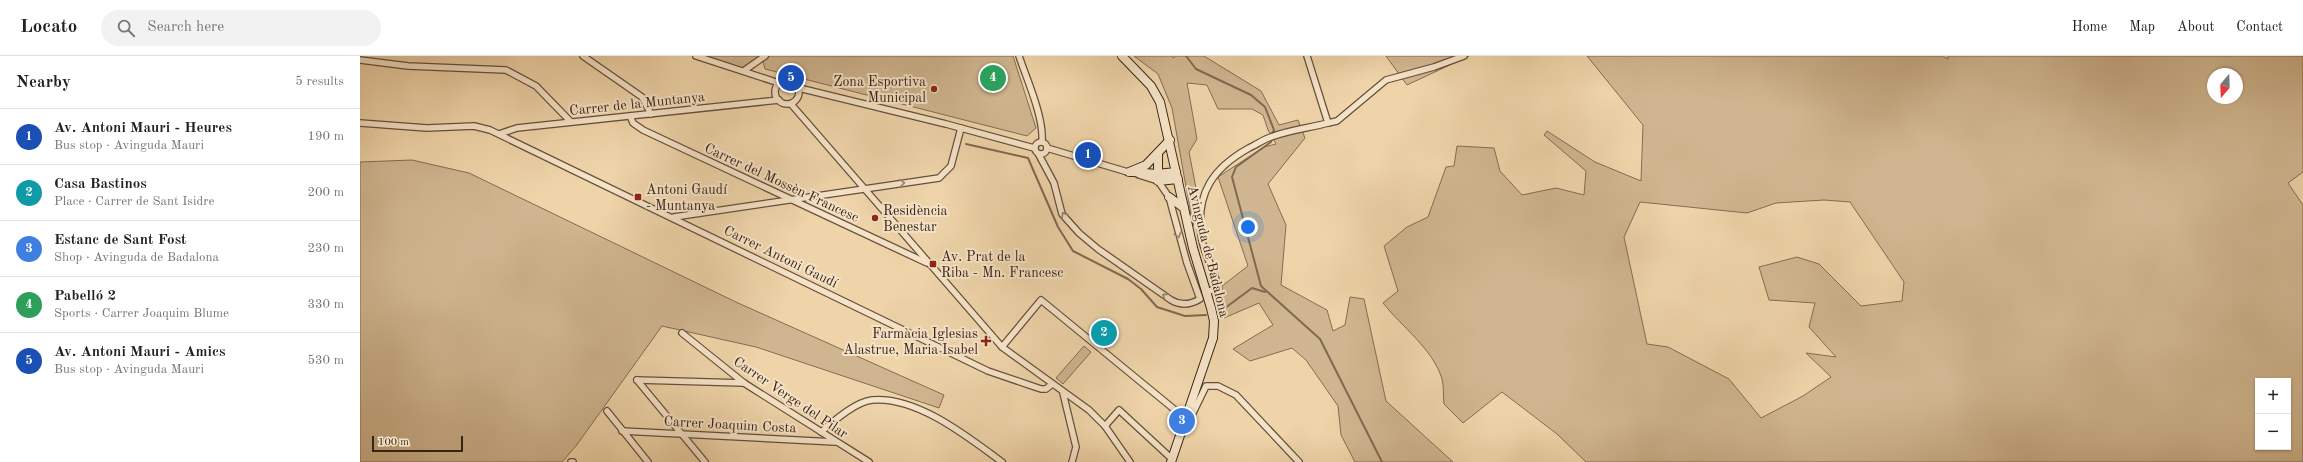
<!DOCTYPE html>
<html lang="en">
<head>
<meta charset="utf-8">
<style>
  :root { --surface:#fff; --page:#f2f2f2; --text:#222; --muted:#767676; --line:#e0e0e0; --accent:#8f2418 }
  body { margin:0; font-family:"Old Standard TT",serif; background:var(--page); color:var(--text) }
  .controls { position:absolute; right:12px; bottom:12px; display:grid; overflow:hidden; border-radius:0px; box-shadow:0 1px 3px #0004 }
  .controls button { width:36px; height:36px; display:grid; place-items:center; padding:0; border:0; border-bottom:1px solid var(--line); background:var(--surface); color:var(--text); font:20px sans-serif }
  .compass { position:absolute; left:1847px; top:12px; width:36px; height:36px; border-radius:50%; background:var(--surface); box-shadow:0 1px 3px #0004; rotate:199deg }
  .scale { position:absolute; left:12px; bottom:10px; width:91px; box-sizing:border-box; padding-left:4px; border:2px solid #382317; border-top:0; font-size:11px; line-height:14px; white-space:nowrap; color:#382317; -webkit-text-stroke:3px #f5e3c7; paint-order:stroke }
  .you { position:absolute; left:888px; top:171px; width:14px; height:14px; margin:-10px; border:3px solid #fff; border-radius:50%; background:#1a73e8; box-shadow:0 0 0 6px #1a73e833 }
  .badge { display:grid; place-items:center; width:26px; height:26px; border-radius:50%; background:var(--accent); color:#fff; font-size:13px; font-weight:700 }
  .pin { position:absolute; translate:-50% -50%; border:2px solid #fff; box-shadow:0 1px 4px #0006 }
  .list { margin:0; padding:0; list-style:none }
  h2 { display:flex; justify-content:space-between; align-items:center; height:52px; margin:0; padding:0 16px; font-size:17px }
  h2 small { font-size:13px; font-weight:400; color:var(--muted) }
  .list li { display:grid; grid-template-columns:26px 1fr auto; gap:12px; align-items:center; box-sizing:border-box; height:56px; padding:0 16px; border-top:1px solid var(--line) }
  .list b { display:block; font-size:15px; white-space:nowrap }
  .list p { margin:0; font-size:13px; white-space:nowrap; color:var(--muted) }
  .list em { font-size:13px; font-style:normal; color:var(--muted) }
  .icon { flex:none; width:22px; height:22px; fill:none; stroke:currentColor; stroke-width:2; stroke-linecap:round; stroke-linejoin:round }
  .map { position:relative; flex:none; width:1943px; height:406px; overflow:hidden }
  header { display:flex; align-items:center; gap:24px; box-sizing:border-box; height:56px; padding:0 20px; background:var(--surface); border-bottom:1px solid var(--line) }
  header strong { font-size:19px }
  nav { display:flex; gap:22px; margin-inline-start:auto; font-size:14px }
  .search { width:280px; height:36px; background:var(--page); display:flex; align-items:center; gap:10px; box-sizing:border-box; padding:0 14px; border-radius:22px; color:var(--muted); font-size:15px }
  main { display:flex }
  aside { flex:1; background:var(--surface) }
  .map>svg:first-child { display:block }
  .green { fill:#d0b690; stroke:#846c54; fill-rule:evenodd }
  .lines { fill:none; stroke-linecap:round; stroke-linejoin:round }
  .stream { stroke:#816951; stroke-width:2 }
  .street-casing { stroke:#664f3c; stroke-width:8 }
  .secondary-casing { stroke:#382317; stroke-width:10 }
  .street { stroke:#f5e3c7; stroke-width:5.5 }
  .secondary { stroke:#f5e3c7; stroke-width:8 }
  .oneway { stroke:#96836f }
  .poi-dot { fill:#8f2418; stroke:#f5e3c7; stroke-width:1.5 }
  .labels { text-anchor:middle; stroke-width:4; stroke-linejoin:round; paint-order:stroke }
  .poi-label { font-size:14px; fill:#382317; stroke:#f5e3c7; text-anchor:start }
  .street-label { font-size:14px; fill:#382317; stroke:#f5e3c7 }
</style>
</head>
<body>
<header>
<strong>Locato</strong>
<div class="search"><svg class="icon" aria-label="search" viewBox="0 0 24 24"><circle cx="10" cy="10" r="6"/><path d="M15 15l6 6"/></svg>Search here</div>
<nav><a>Home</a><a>Map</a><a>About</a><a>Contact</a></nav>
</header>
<main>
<aside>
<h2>Nearby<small>5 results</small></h2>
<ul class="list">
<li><span class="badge" style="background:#1a4fb4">1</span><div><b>Av. Antoni Mauri - Heures</b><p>Bus stop · Avinguda Mauri</p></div><em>190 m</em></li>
<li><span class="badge" style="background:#0f9aa8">2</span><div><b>Casa Bastinos</b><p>Place · Carrer de Sant Isidre</p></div><em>200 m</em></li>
<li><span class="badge" style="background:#3f7fe0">3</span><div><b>Estanc de Sant Fost</b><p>Shop · Avinguda de Badalona</p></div><em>230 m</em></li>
<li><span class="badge" style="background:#2e9e5b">4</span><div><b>Pabelló 2</b><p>Sports · Carrer Joaquim Blume</p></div><em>330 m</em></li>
<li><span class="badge" style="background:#1a4fb4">5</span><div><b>Av. Antoni Mauri - Amics</b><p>Bus stop · Avinguda Mauri</p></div><em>530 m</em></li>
</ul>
</aside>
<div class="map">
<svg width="1943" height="406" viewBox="0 0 1943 406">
  <rect width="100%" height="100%" fill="#efd4a9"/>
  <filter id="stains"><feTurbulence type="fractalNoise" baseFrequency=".005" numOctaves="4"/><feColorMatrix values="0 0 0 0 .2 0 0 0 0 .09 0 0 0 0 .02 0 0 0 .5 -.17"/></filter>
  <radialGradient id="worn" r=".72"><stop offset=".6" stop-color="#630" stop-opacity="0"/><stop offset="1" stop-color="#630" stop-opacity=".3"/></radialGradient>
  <g class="green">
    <polygon points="336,0 405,0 385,14"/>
    <polygon points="410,0 653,0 676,72 667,80 405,13 403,5"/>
    <polygon points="774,0 811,0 814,2 814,0 844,0 901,35 919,69 938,64 945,82 908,128 926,169 921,229 967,254 973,275 985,269 990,241 1004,243 1026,345 1093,406 995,406 981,379 978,350 946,304 932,292 890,305 873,293 913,269 899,247 864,262 862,230 888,210 858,121 904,91 916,88 908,74 903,59 892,53 858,53 847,29 827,27 837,83 829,96 837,137 833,170 812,52 798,18"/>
    <polygon points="1026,0 1109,0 1047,29"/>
    <path d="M1227 0H1583L1588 3V0H1943V116L1928 127 1943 149V406H1226L1197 378 1142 336 1103 367 1084 348C1083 340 1084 330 1082 323 1073 293 1042 271 1023 247L1038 235 1024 190 1047 171 1068 161 1086 111 1094 110 1097 90 1134 92 1140 115 1162 139 1196 132 1224 139 1226 115 1184 79 1187 75 1235 106 1281 125 1283 69ZM1853 18H1877V42H1853ZM1464 144 1490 146 1544 226 1542 245 1501 250 1459 208 1437 201 1399 211 1409 244 1455 247 1449 271 1476 301 1446 297 1471 321 1443 340 1401 362 1369 323 1308 291 1287 288 1264 181 1280 146 1387 157 1416 147ZM1898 325H1928V391H1898Z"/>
    <polygon points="52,104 109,117 378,247 584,339 579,352 396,291 302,270 216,390 202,406 0,406 0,106"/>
    <polygon points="724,290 731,296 703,328 696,322"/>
  </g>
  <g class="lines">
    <g class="stream">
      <polyline points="826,0 836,13 891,39 905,51 914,74 912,78"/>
      <polyline points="912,83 911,86 876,111 872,121 901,230 960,283 1022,406"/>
      <polyline points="606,88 668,102 698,171 713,195 768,223 781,233 797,251 825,260 846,259"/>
      <polyline points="861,255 892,232 905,236"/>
    </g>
    <defs>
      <g id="street">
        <polyline points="223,0 282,41 291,58"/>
        <polyline points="336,0 419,27"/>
        <path d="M659 0C667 24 684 61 682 86"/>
        <polyline points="0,4 48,10 146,14 176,30 211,66"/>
        <polyline points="385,14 405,0"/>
        <circle cx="427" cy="36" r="12"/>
        <polyline points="439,32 586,68 674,92"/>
        <polyline points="431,48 642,291 729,354 745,370 770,406"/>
        <polyline points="270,60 273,67 283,74 567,207"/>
        <polyline points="0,67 67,72 114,70 130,74 628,315 681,333 686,333 691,329"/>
        <polyline points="968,67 977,65 1026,24 1074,11 1104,0"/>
        <polyline points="139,78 157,72 419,44"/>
        <circle cx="681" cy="92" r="6"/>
        <polyline points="687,92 771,117"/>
        <path d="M679 99 694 127 702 158 719 177 738 193 811 244C821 250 830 249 840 243L827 207 809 141 798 125 779 119"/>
        <polyline points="314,161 579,122 591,110 601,72"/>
        <path d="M847 236 854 233 857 228C854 212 843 197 841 179 836 137 853 112 889 92 896 89 904 83 911 81 929 74 949 72 968 67L947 0"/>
        <polyline points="322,277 384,327 509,406"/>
        <polyline points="642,291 681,244 826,363"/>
        <polyline points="277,324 384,327"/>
        <polyline points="277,324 345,406"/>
        <polyline points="703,337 716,391 712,406"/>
        <polyline points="247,355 288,406"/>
        <polyline points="828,358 832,359 846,330 858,330 876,339 939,406"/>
        <polyline points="745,370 759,354 812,403"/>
        <polyline points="262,375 475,386"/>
        <path d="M461 376C474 365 495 346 512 344 557 340 608 381 642 406"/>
        <polyline points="211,406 213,406"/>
      </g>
      <g id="secondary">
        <polyline points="762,0 791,30 800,46 833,192 851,252 854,265 853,282 811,406"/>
        <polyline points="798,98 798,125 818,123"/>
        <polyline points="769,116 786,109 810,84"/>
        <polyline points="773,116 797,118 816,116"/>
        <polyline points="809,141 824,152"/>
      </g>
    </defs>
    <use href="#street" class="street-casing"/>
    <use href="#secondary" class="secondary-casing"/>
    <use href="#street" class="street"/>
    <use href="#secondary" class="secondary"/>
  </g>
  <defs><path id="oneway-chevron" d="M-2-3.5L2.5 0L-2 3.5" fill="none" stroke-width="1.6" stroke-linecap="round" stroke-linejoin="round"/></defs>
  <g class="oneway">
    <use href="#oneway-chevron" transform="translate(542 127) rotate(-8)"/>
    <use href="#oneway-chevron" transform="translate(704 159) rotate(-120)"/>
    <use href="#oneway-chevron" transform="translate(818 179) rotate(74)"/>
    <use href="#oneway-chevron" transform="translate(805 240) rotate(-147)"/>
  </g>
  <g class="poi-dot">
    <circle cx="574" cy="33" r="4"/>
    <rect x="274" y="137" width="8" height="8" rx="2"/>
    <circle cx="515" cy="162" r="4"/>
    <rect x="569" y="204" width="8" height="8" rx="2"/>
    <path d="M624 279h4v4h4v4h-4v4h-4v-4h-4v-4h4z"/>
  </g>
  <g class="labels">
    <g class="poi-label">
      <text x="566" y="30" text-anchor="end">Zona Esportiva<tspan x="566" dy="16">Municipal</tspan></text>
      <text x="286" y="138">Antoni Gaudí<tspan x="286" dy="16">- Muntanya</tspan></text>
      <text x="523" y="159">Residència<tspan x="523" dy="16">Benestar</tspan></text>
      <text x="581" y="205">Av. Prat de la<tspan x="581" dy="16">Riba - Mn. Francesc</tspan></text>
      <text x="618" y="282" text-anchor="end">Farmàcia Iglesias<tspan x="618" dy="16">Alastrue, Maria Isabel</tspan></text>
    </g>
    <g class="street-label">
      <text transform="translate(277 47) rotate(-6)" y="5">Carrer de la Muntanya</text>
      <text transform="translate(422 126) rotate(25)" y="5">Carrer del Mossèn Francesc</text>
      <text transform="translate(849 195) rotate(76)" y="5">Avinguda de Badalona</text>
      <text transform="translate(421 200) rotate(26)" y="5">Carrer Antoni Gaudí</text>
      <text transform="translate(431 341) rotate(34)" y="5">Carrer Verge del Pilar</text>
      <text transform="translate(370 368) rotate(3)" y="5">Carrer Joaquim Costa</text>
    </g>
  </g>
  <rect width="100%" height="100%" filter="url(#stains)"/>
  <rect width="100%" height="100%" fill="url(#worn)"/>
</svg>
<div class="controls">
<button>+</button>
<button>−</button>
</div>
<svg class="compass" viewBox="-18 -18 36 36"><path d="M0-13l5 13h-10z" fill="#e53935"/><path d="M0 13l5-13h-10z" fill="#767676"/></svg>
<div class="scale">100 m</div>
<div class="you"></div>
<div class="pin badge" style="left:728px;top:99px;background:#1a4fb4">1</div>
<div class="pin badge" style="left:744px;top:277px;background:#0f9aa8">2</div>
<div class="pin badge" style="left:822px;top:365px;background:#3f7fe0">3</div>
<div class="pin badge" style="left:633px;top:22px;background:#2e9e5b">4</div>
<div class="pin badge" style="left:431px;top:22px;background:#1a4fb4">5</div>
</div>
</main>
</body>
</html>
